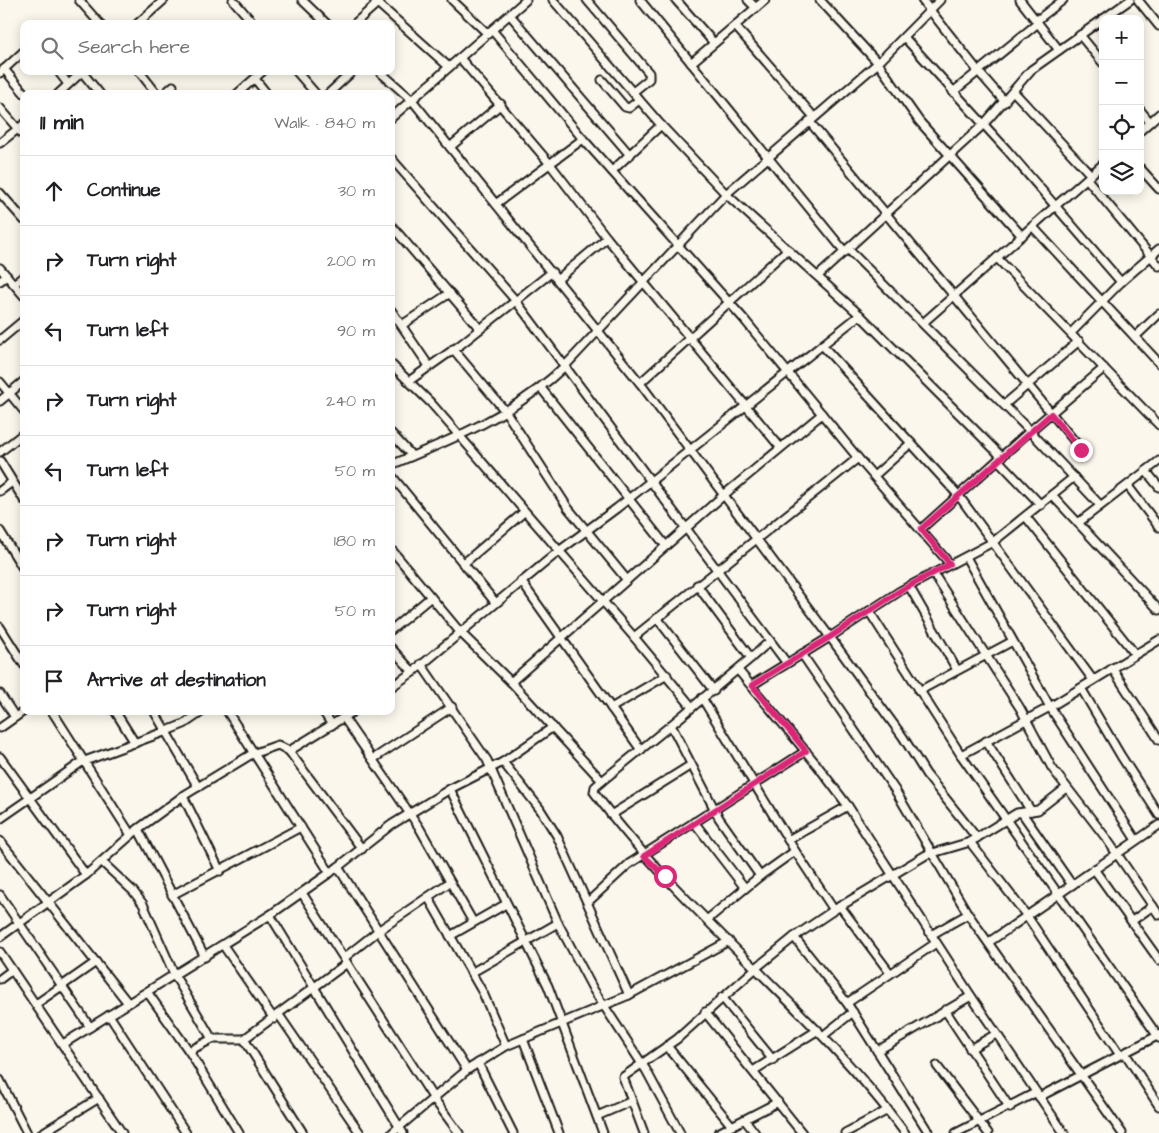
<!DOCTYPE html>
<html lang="en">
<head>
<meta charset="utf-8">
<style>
  :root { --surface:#fff; --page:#f6f6f6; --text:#202124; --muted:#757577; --line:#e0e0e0 }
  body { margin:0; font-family:"Architects Daughter",sans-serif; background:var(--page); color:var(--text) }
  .controls { position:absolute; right:15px; top:15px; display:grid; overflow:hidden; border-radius:10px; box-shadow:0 2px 12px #0003 }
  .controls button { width:45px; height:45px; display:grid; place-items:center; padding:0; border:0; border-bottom:1px solid var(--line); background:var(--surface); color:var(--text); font:25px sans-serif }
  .stop { position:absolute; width:15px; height:15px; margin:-11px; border:4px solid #db2777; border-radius:50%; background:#fff }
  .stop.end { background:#db2777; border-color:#fff; box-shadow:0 1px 5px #0008 }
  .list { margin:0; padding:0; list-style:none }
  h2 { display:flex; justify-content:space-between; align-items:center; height:65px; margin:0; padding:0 20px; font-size:21px }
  h2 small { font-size:16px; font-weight:400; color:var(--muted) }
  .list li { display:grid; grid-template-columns:32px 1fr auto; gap:15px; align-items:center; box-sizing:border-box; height:70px; padding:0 20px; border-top:1px solid var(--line) }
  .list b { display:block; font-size:19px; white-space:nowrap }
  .list em { font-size:16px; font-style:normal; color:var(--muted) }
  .icon { flex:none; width:28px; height:28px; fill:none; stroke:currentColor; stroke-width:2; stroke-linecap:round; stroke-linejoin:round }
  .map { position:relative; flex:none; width:1159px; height:1133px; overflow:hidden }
  .search { position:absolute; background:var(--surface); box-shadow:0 2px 12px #0003; left:20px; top:20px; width:375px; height:55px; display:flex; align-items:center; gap:12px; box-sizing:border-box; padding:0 18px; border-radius:10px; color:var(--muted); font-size:19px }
  .panel { position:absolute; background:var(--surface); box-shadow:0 2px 12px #0003; left:20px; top:90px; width:375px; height:625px; border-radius:10px }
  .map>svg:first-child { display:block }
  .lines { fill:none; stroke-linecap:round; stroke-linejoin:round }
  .minor-casing { stroke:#1c1c1c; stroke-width:11 }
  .minor { stroke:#fbf7ec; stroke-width:7 }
  .route { stroke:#db2777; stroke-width:6 }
</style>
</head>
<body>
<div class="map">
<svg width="1159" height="1133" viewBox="0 0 1159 1133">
  <rect width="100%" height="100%" fill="#fbf7ec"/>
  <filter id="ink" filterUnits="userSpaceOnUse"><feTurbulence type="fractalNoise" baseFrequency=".02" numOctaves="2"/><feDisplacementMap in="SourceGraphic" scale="10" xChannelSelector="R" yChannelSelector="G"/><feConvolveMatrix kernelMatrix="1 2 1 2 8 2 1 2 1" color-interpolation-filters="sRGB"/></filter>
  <g filter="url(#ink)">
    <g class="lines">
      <defs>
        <g id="minor">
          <polyline points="79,0 100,24"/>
          <polyline points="233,0 254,24"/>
          <polyline points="302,0 327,24"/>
          <polyline points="374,0 449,67"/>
          <polyline points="452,0 488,34"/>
          <polyline points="553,0 661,125 726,194 860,315 1002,457"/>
          <polyline points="587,0 649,73 649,79 633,92"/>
          <polyline points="640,0 845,252"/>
          <polyline points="676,0 714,43"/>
          <polyline points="748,0 756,8"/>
          <polyline points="820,0 878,63 919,121 1022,236"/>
          <polyline points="922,0 978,71 1005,102"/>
          <polyline points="1020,0 1059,50"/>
          <polyline points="1138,0 1159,26"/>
          <polyline points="510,15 630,155"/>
          <polyline points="1103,19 1130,0"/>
          <polyline points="1036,21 1063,0"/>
          <polyline points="137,24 164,0"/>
          <polyline points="354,24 380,1"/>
          <polyline points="736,27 814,117"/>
          <polyline points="492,30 583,139 743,318 858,458 950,564"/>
          <polyline points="1080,35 1103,63"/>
          <polyline points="904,37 1007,150 1121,282"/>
          <polyline points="460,58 550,164 607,238 780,447"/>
          <polyline points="691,63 765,0"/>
          <polyline points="4,69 25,94"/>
          <polyline points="58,71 68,84"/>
          <polyline points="139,71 157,94"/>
          <polyline points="296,71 316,94"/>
          <polyline points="379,71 412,100 640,383 830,637 903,737 926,774 977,838"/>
          <polyline points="82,72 100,94"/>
          <polyline points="0,73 24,51"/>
          <polyline points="255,79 267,94"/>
          <polyline points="602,80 625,107 629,108 639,100"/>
          <polyline points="953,92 1038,23"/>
          <polyline points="1014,92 1091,175"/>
          <polyline points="58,94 83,71"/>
          <polyline points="164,94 173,86"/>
          <polyline points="237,94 263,71"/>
          <polyline points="328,94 353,71"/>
          <polyline points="0,108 24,136"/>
          <polyline points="1140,110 1150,122"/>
          <polyline points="391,118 526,0"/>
          <polyline points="809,121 1081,449"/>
          <polyline points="1140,131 1159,114"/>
          <polyline points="0,143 24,124"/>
          <polyline points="450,147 501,104"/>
          <polyline points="391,158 516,301 786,662"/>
          <polyline points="1140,168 1159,189"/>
          <polyline points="612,171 661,125"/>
          <polyline points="1087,179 1159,266"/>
          <polyline points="0,193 24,220"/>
          <polyline points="497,203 583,139"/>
          <polyline points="391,225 480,329"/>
          <polyline points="1033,227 1159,363"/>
          <polyline points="848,249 1030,431 1100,505"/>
          <polyline points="997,258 1159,425"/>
          <polyline points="0,268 24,296"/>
          <polyline points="818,276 984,124 1031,70 1103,19"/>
          <polyline points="558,279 607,238"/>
          <polyline points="0,281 7,276"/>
          <polyline points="14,284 24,276"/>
          <polyline points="391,310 429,366"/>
          <polyline points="923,323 1103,164"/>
          <polyline points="402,325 450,293"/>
          <polyline points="1071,333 1121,282 1159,249"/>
          <polyline points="1135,337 1159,314"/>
          <polyline points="0,340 24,320"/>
          <polyline points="822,345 959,496 1093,680"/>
          <polyline points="453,349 506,412 568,508 627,580"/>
          <polyline points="391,364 431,403 634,637 692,707"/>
          <polyline points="409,381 460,345 552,272"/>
          <polyline points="0,382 24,411"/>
          <polyline points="640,383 788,249"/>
          <polyline points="541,388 666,546"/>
          <polyline points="0,401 24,381"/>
          <polyline points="1004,405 1079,341"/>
          <polyline points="391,433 412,456"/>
          <polyline points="0,452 24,433"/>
          <polyline points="998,460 1041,505"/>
          <polyline points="0,461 24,500"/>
          <path d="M391 465C454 439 515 414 565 366L726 194 878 63 940 0"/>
          <polyline points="1146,471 1159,487"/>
          <polyline points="391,475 495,602"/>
          <polyline points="874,476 911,443"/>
          <polyline points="1128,486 1159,527"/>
          <polyline points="0,491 12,482"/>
          <polyline points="1052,495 1159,610"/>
          <polyline points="1026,517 1135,654"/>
          <polyline points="1078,523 1159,461"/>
          <polyline points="921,529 1030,431 1104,368"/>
          <polyline points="0,531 24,570"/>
          <path d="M391 549 460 632 511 682 602 781 595 787 594 792C685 916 813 1008 905 1133"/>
          <polyline points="966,557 1050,707 1136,840"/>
          <polyline points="463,564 524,512"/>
          <polyline points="933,573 1020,708 1052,768 1106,838 1159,915"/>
          <polyline points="521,581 641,750"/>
          <polyline points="909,586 957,670"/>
          <polyline points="869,611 961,755 1159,1038"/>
          <polyline points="657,618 714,691"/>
          <polyline points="0,627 24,665"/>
          <polyline points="391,630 431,597"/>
          <polyline points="634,637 858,458"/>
          <polyline points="391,648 413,672"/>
          <polyline points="802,654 895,790 968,914 1122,1133"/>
          <polyline points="751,658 770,641"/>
          <polyline points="421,664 487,760 558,923 593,989 646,1070 680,1133"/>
          <polyline points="1112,668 1159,740"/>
          <polyline points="738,670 817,765 848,806 971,996 1064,1133"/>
          <polyline points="511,682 725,494 822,414"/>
          <polyline points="752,685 830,637 900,591 993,542 1074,477"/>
          <polyline points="391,687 413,672 559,551 617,508 860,315"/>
          <polyline points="1081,688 1121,756 1159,815"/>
          <polyline points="919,691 1011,642"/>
          <polyline points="0,694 15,717"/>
          <polyline points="702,698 795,851 834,910"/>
          <polyline points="611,708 667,675"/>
          <polyline points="52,711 131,835"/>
          <polyline points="115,711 135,743"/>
          <polyline points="154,711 198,787"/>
          <polyline points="227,711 330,873"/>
          <polyline points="323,711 332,725"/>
          <polyline points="344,718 419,827 473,922"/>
          <polyline points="671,725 751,658 697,585"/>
          <polyline points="0,728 24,711"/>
          <polyline points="986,741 1031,811"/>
          <polyline points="289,751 354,711"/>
          <polyline points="961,755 1050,707 1159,640"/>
          <polyline points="0,757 86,875"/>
          <polyline points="373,759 452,707"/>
          <polyline points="503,762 540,809 557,836 629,995"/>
          <polyline points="602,781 671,725 719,818 760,876 708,919"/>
          <polyline points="450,789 548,986 603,1133"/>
          <polyline points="183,796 220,871"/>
          <polyline points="1022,813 1072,885"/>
          <polyline points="611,815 691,765"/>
          <polyline points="0,819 82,762 164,732 184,724 203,711"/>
          <polyline points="694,822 745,888"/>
          <polyline points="138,829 205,957"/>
          <polyline points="788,840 848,806"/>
          <polyline points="0,841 128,1003"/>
          <polyline points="970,842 1027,916 1120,1055"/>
          <polyline points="102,862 133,891 143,904 175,976 212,1039"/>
          <polyline points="338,867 467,1070"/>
          <polyline points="1094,869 1159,960"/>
          <polyline points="760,876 795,851"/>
          <polyline points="302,893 434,1099 459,1133"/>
          <polyline points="0,895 90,1027"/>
          <polyline points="172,895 301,827"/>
          <polyline points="428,897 483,993 506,1046"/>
          <polyline points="588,902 629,864 806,751"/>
          <polyline points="840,906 890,973"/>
          <polyline points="270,915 403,1133"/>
          <polyline points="1132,921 1153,906"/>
          <polyline points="931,935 968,914"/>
          <polyline points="450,936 506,904"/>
          <polyline points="0,937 86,875 138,829 183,796 252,754 278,745 289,751 362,849"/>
          <polyline points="794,937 847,1003 929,1133"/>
          <polyline points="989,942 1159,825"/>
          <polyline points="223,945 274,1019"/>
          <polyline points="0,952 122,1133"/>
          <polyline points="344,958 378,931 450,882"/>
          <polyline points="471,973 558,923"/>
          <polyline points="0,979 12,970"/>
          <polyline points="148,993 189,1051 239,1133"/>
          <polyline points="722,997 773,1060"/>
          <polyline points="847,1003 936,943"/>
          <polyline points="36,1004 96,962"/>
          <polyline points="945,1010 1010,1108"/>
          <polyline points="705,1012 802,1133"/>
          <polyline points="109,1015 186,1133"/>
          <polyline points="279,1015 360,1133"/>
          <polyline points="824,1035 853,1012"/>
          <polyline points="244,1039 303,1133"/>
          <polyline points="523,1039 559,1133"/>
          <polyline points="63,1044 270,915 338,867 391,825 450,789 503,762 553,727"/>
          <polyline points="667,1046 732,1126"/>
          <polyline points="970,1049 996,1034"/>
          <polyline points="189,1051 212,1039 244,1039 347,963"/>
          <polyline points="877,1051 971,996"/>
          <polyline points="1125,1053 1159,1106"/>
          <polyline points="478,1063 513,1133"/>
          <polyline points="937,1066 988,1133"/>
          <polyline points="753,1071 818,1030"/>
          <polyline points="0,1080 27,1133"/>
          <polyline points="1039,1097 1159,1035"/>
          <polyline points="597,1116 632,1101"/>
          <polyline points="745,1120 755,1133"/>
          <polyline points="42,1133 99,1098"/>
          <polyline points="392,1133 467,1070 506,1046 629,995 729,941"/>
          <polyline points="644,1133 623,1077 677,1039 756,968 794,937 834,910 926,855 970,842 1017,813 1038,810 1066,788"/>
          <polyline points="718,1133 778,1102"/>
          <polyline points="845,1133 888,1110"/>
          <polyline points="956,1133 1035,1093"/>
        </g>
      </defs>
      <use href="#minor" class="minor-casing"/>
      <use href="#minor" class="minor"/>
    </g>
  </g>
  <g class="lines" filter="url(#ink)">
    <polyline class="route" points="665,876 644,856 806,751 752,685 830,637 900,591 950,564 921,529 1051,414 1081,450"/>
  </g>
</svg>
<div class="controls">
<button>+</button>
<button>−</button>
<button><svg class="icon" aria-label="locate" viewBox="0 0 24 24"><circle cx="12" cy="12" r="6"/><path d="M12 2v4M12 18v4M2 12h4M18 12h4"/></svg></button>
<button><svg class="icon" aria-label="layers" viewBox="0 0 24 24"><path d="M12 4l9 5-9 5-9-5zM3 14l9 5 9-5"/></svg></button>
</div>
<div class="stop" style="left:665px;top:876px"></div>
<div class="stop end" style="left:1081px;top:450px"></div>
<div class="search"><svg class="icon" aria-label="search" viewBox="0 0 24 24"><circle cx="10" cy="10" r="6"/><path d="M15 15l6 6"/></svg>Search here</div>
<section class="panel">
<h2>11 min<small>Walk · 840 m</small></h2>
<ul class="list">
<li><svg class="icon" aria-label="ahead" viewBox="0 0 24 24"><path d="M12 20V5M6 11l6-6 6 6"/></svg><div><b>Continue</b></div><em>30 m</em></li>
<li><svg class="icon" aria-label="right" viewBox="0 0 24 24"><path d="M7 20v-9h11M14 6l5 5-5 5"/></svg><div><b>Turn right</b></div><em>200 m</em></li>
<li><svg class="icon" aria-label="left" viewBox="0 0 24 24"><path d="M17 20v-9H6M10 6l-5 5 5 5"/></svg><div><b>Turn left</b></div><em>90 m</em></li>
<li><svg class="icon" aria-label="right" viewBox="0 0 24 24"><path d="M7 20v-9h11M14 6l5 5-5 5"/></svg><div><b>Turn right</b></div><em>240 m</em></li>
<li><svg class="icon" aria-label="left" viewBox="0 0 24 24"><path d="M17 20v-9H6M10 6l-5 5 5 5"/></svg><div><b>Turn left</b></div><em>50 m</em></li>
<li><svg class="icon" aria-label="right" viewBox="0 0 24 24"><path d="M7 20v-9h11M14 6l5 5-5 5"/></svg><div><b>Turn right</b></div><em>180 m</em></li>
<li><svg class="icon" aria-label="right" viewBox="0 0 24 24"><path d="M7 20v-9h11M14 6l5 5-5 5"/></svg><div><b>Turn right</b></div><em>50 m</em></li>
<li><svg class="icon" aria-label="arrive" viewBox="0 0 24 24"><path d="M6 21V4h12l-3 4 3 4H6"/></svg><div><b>Arrive at destination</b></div></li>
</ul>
</section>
</div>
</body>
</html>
